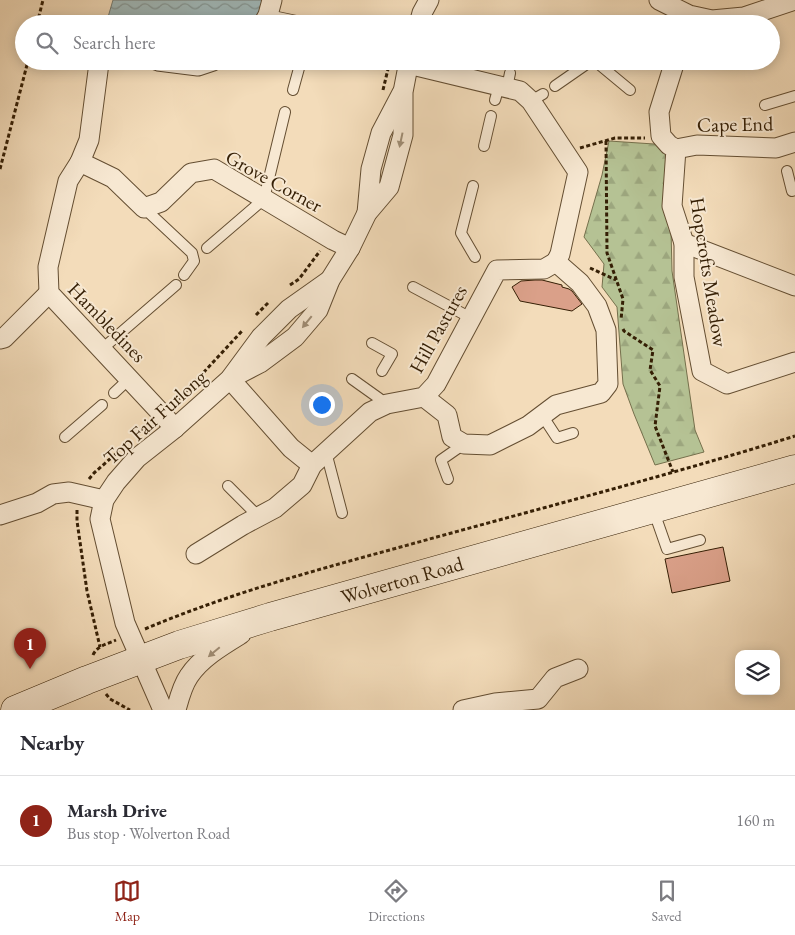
<!DOCTYPE html>
<html lang="en">
<head>
<meta charset="utf-8">
<style>
  :root { --surface:#fff; --page:#f2f2f3; --text:#2b2b33; --muted:#7c7c81; --line:#e1e1e2; --accent:#8f2418 }
  body { margin:0; font-family:"EB Garamond",serif; background:var(--page); color:var(--text) }
  .controls { position:absolute; right:15px; bottom:15px; display:grid; overflow:hidden; border-radius:10px; box-shadow:0 2px 12px #0003 }
  .controls button { width:45px; height:45px; display:grid; place-items:center; padding:0; border:0; border-bottom:1px solid var(--line); background:var(--surface); color:var(--text); font:25px sans-serif }
  .you { position:absolute; left:321px; top:404px; width:18px; height:18px; margin:-12px; border:4px solid #fff; border-radius:50%; background:#1a73e8; box-shadow:0 0 0 8px #1a73e833 }
  .badge { display:grid; place-items:center; width:32px; height:32px; border-radius:50%; background:var(--accent); color:#fff; font-size:16px; font-weight:700 }
  .pin { position:absolute; translate:-50% -41px; filter:drop-shadow(0 1px 2px #0008) }
  .pin::after { content:''; position:absolute; top:26px; width:18px; height:15px; background:inherit; clip-path:polygon(0 0,100% 0,50% 100%) }
  .list { margin:0; padding:0; list-style:none }
  h2 { display:flex; justify-content:space-between; align-items:center; height:65px; margin:0; padding:0 20px; font-size:21px }
  h2 small { font-size:16px; font-weight:400; color:var(--muted) }
  .list li { display:grid; grid-template-columns:32px 1fr auto; gap:15px; align-items:center; box-sizing:border-box; height:90px; padding:0 20px; border-top:1px solid var(--line) }
  .list b { display:block; font-size:19px; white-space:nowrap }
  .list p { margin:0; font-size:16px; white-space:nowrap; color:var(--muted) }
  .list em { font-size:16px; font-style:normal; color:var(--muted) }
  .icon { flex:none; width:28px; height:28px; fill:none; stroke:currentColor; stroke-width:2; stroke-linecap:round; stroke-linejoin:round }
  .map { position:relative; flex:none; width:795px; height:710px; overflow:hidden }
  .search { position:absolute; background:var(--surface); box-shadow:0 2px 12px #0003; left:15px; right:15px; top:15px; height:55px; display:flex; align-items:center; gap:12px; box-sizing:border-box; padding:0 18px; border-radius:28px; color:var(--muted); font-size:19px }
  .sheet { height:155px; background:var(--surface) }
  nav { display:flex; justify-content:space-around; align-items:center; box-sizing:border-box; height:70px; border-top:1px solid var(--line); background:var(--surface); font-size:14px; color:var(--muted) }
  nav a { display:grid; justify-items:center; gap:2px }
  nav .on { color:var(--accent) }
  .map>svg:first-child { display:block }
  .forest { fill:url(#forest-firs); stroke:#75704c }
  .water { fill:url(#water-waves); stroke:#757b72 }
  .building { fill:#daa089; stroke:#351f05 }
  .lines { fill:none; stroke-linecap:round; stroke-linejoin:round }
  .lane-casing { stroke:#644e32; stroke-width:12 }
  .street-casing { stroke:#644e32; stroke-width:21 }
  .secondary-casing { stroke:#351f05; stroke-width:29 }
  .path { stroke:#351f05; stroke-width:3; stroke-dasharray:4 2.5; stroke-linecap:butt }
  .lane { stroke:#f7e8d2; stroke-width:10 }
  .street { stroke:#f7e8d2; stroke-width:19 }
  .secondary { stroke:#f7e8d2; stroke-width:28 }
  .oneway { fill:#a08e76 }
  .labels { text-anchor:middle; stroke-width:4; stroke-linejoin:round; paint-order:stroke }
  .street-label { font-size:20px; fill:#351f05; stroke:#f7e8d2 }
</style>
</head>
<body>
<div class="map">
<svg width="795" height="710" viewBox="0 0 795 710">
  <defs>
    <pattern id="forest-firs" width="22" height="20" patternUnits="userSpaceOnUse" patternTransform="scale(1.25)"><rect width="22" height="20" fill="#b5c294"/><path d="M5 1l3.5 6h-7zM16 11l3.5 6h-7z" fill="#9ca67e"/></pattern>
    <pattern id="water-waves" width="16" height="10" patternUnits="userSpaceOnUse" patternTransform="scale(1.25)"><rect width="16" height="10" fill="#a0b9ba"/><path d="M0 5q4-4 8 0t8 0" fill="none" stroke="#839695"/></pattern>
  </defs>
  <rect width="100%" height="100%" fill="#f3dcba"/>
  <filter id="stains"><feTurbulence type="fractalNoise" baseFrequency=".004" numOctaves="4"/><feColorMatrix values="0 0 0 0 .2 0 0 0 0 .09 0 0 0 0 .02 0 0 0 .5 -.17"/></filter>
  <radialGradient id="worn" r=".72"><stop offset=".6" stop-color="#630" stop-opacity="0"/><stop offset="1" stop-color="#630" stop-opacity=".3"/></radialGradient>
  <polygon class="forest" points="609,141 669,145 672,271 695,430 704,452 655,465 634,414 623,384 617,307 602,287 604,264 584,237 602,175"/>
  <polygon class="water" points="113,0 264,0 258,24 106,24"/>
  <g class="building">
    <polygon points="535,280 542,280 562,285 562,287 569,289 572,291 582,304 572,311 520,301 512,287 521,281"/>
    <polygon points="723,547 730,581 672,593 665,559"/>
  </g>
  <g class="lines">
    <defs>
      <g id="lane">
        <polyline points="268,15 306,23 307,24"/>
        <polyline points="595,61 630,90"/>
        <polyline points="555,86 591,61"/>
        <polyline points="507,88 510,73"/>
        <polyline points="293,90 301,61"/>
        <polyline points="495,100 499,86"/>
        <polyline points="531,101 543,94"/>
        <polyline points="765,105 795,96"/>
        <polyline points="484,146 491,116"/>
        <polyline points="787,171 792,191 795,190"/>
        <polyline points="473,186 461,233 475,257"/>
        <polyline points="144,208 192,253 194,261 184,275"/>
        <polyline points="207,248 264,199 285,112"/>
        <polyline points="413,287 471,318"/>
        <polyline points="372,343 392,354 382,371"/>
        <polyline points="102,349 176,285"/>
        <polyline points="352,379 387,404"/>
        <polyline points="114,393 130,378"/>
        <polyline points="542,415 557,438 573,433"/>
        <polyline points="65,437 102,405"/>
        <polyline points="326,452 342,513"/>
        <polyline points="448,479 441,460 464,444"/>
        <polyline points="228,486 259,517"/>
        <polyline points="653,509 667,549 700,540"/>
      </g>
      <g id="street">
        <polyline points="659,0 689,15 712,20 744,17 795,0"/>
        <polyline points="263,24 268,15 272,0"/>
        <polyline points="419,24 422,13 429,0"/>
        <polyline points="102,61 99,63 89,140 80,162 68,181 48,267 49,293 175,428"/>
        <polyline points="158,61 198,66 213,61"/>
        <polyline points="675,61 659,112 661,136 669,145 676,149 672,206 684,243 684,277 702,371 727,384 795,362"/>
        <polyline points="408,64 520,91 531,101 578,172 560,254 556,262"/>
        <polyline points="676,149 697,145 776,148 795,142"/>
        <polyline points="80,162 113,178 144,208 161,202 191,173 214,169 333,240 350,248"/>
        <polyline points="367,213 371,169 381,133 402,93"/>
        <polyline points="684,243 795,286"/>
        <polyline points="0,339 4,338 49,293"/>
        <polyline points="233,377 260,363 295,337 318,310 330,280 350,248 367,213 389,187 403,135 403,92 409,61"/>
        <polyline points="230,379 291,448 312,465"/>
        <polyline points="424,397 447,415 452,437 464,444 490,445 528,426 556,405 601,393 608,384 606,330 597,306 580,283 556,262"/>
        <polyline points="0,515 37,503 53,494 69,492 104,500"/>
        <polyline points="196,554 243,525 275,508 302,485 312,465 370,412 387,404 424,397 436,384 497,270 544,269 556,262"/>
        <polyline points="163,710 125,623 100,519 104,500 116,482 137,458 175,428 230,379 261,337 289,309 330,280"/>
        <path d="M176 710C179 699 182 686 189 676 201 658 223 645 241 634"/>
        <polyline points="463,710 495,703 538,699 555,678 578,669"/>
      </g>
      <polyline id="secondary" points="15,710 87,680 179,645 270,617 795,469"/>
    </defs>
    <use href="#lane" class="lane-casing"/>
    <use href="#street" class="street-casing"/>
    <use href="#secondary" class="secondary-casing"/>
    <g class="path">
      <polyline points="37,24 43,0"/>
      <polyline points="383,90 388,69"/>
      <polyline points="606,141 607,253 623,299 621,320"/>
      <polyline points="580,148 615,138 645,138"/>
      <polyline points="0,169 28,61"/>
      <polyline points="590,268 616,280"/>
      <polyline points="290,285 299,279 320,251"/>
      <polyline points="256,315 269,302"/>
      <polyline points="623,329 624,331 653,350 650,370 660,386 655,426 673,472"/>
      <polyline points="177,401 242,331"/>
      <polyline points="89,479 94,473 119,451"/>
      <polyline points="77,510 77,521 87,591 100,647"/>
      <path d="M145 629C230 593 320 569 408 545 537 509 667 476 795 436"/>
      <path d="M93 655C97 646 107 644 116 640"/>
      <polyline points="106,694 110,699 130,710"/>
    </g>
    <use href="#lane" class="lane"/>
    <use href="#street" class="street"/>
    <use href="#secondary" class="secondary"/>
  </g>
  <defs><path id="oneway-solid" d="M-6-.8H1V-3.2L6.5 0L1 3.2V.8H-6Z" transform="scale(1.25)"/></defs>
  <g class="oneway">
    <use href="#oneway-solid" transform="translate(401 140) rotate(102)"/>
    <use href="#oneway-solid" transform="translate(307 322) rotate(129)"/>
    <use href="#oneway-solid" transform="translate(214 652) rotate(140)"/>
  </g>
  <g class="labels">
    <g class="street-label">
      <text transform="translate(735 124) rotate(-1)" y="7">Cape End</text>
      <text transform="translate(274 181) rotate(29)" y="7">Grove Corner</text>
      <text transform="translate(709 272) rotate(81)" y="7">Hopcrofts Meadow</text>
      <text transform="translate(107 322) rotate(46)" y="7">Hambledines</text>
      <text transform="translate(438 329) rotate(-61)" y="7">Hill Pastures</text>
      <text transform="translate(155 417) rotate(-42)" y="7">Top Fair Furlong</text>
      <text transform="translate(402 580) rotate(-16)" y="7">Wolverton Road</text>
    </g>
  </g>
  <rect width="100%" height="100%" filter="url(#stains)"/>
  <rect width="100%" height="100%" fill="url(#worn)"/>
</svg>
<div class="controls">
<button><svg class="icon" aria-label="layers" viewBox="0 0 24 24"><path d="M12 4l9 5-9 5-9-5zM3 14l9 5 9-5"/></svg></button>
</div>
<div class="you"></div>
<div class="pin badge" style="left:30px;top:669px">1</div>
<div class="search"><svg class="icon" aria-label="search" viewBox="0 0 24 24"><circle cx="10" cy="10" r="6"/><path d="M15 15l6 6"/></svg>Search here</div>
</div>
<section class="sheet">
<h2>Nearby<small></small></h2>
<ul class="list">
<li><span class="badge">1</span><div><b>Marsh Drive</b><p>Bus stop · Wolverton Road</p></div><em>160 m</em></li>
</ul>
</section>
<nav>
<a class="on"><svg class="icon" aria-label="map" viewBox="0 0 24 24"><path d="M3 6l6-2 6 2 6-2v14l-6 2-6-2-6 2zM9 4v14M15 6v14"/></svg>Map</a>
<a><svg class="icon" aria-label="directions" viewBox="0 0 24 24"><path d="M12 3l9 9-9 9-9-9zM9 14v-3h6M13 9l2 2-2 2"/></svg>Directions</a>
<a><svg class="icon" aria-label="saved" viewBox="0 0 24 24"><path d="M7 4h10v16l-5-4-5 4z"/></svg>Saved</a>
</nav>
</body>
</html>
